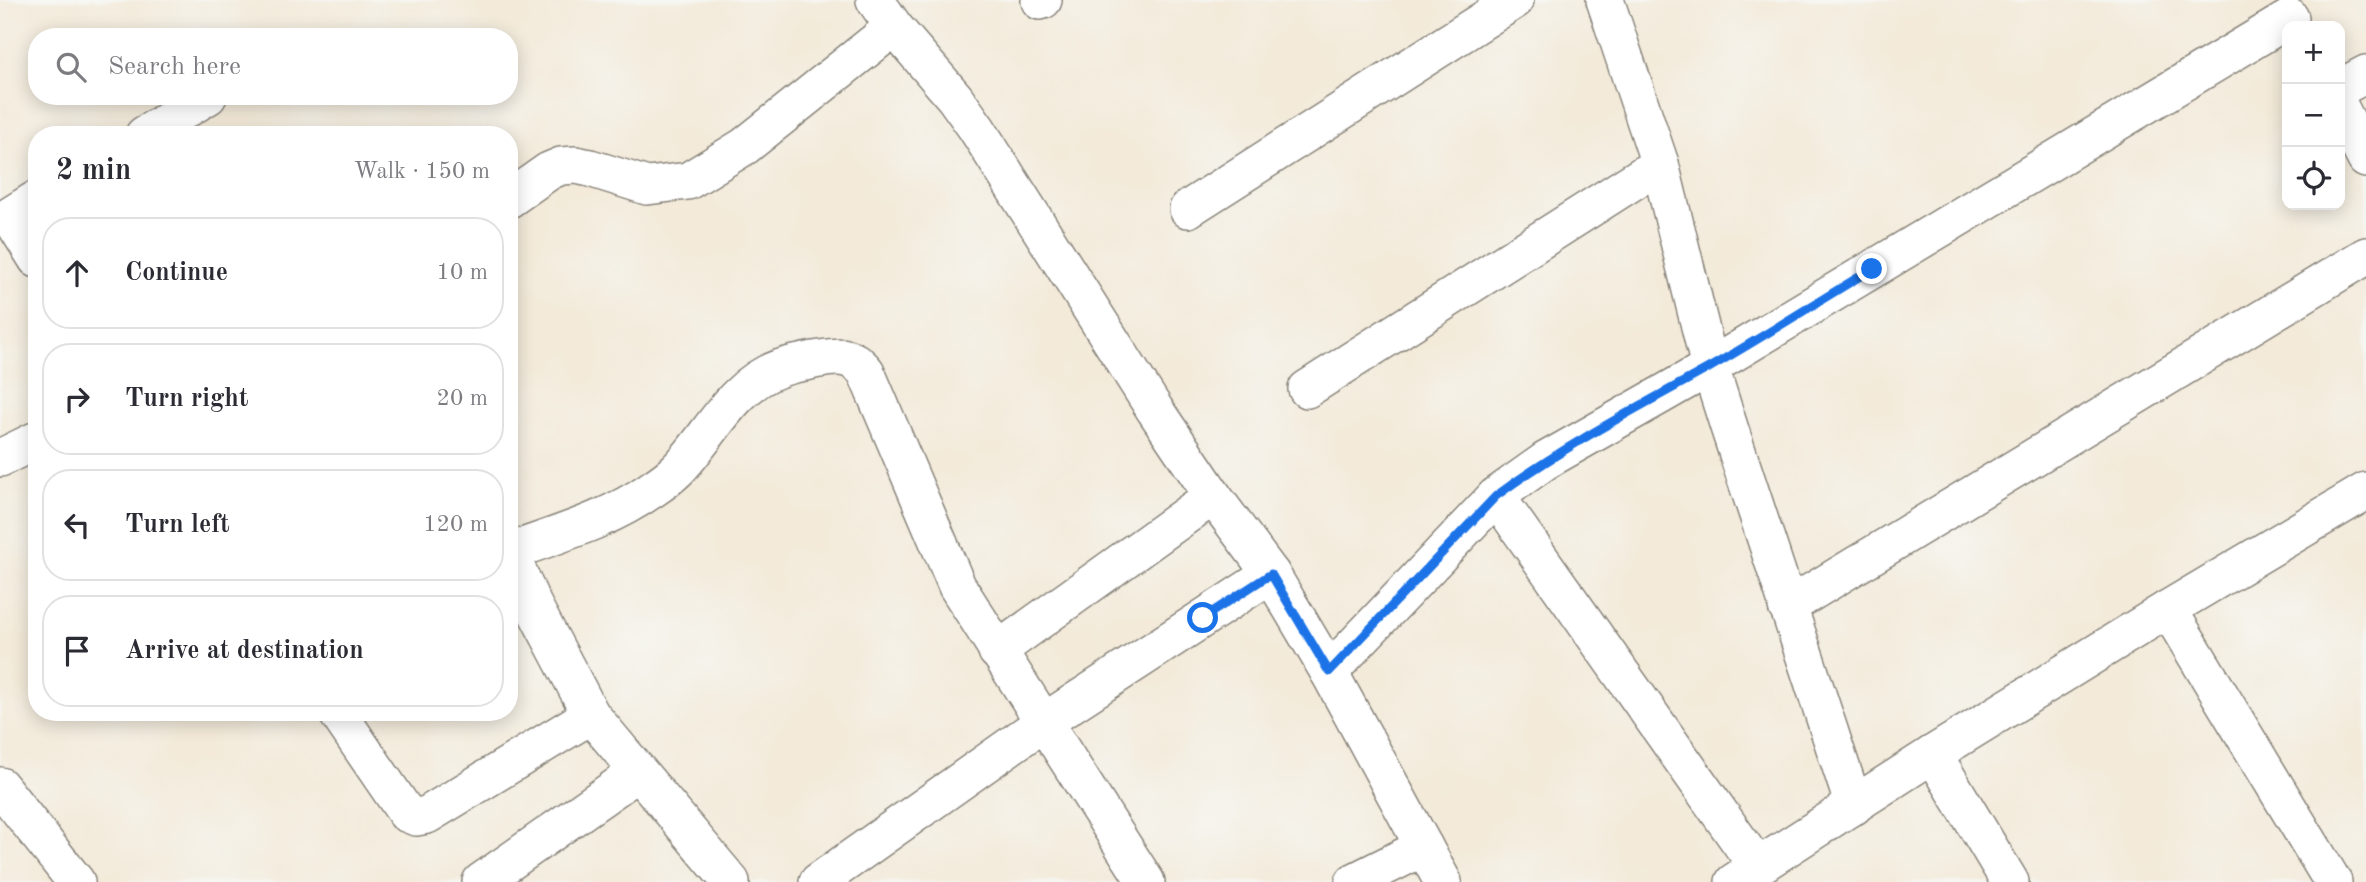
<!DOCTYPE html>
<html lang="en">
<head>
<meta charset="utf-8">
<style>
  :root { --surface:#fff; --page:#f7f7f7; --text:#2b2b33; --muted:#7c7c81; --line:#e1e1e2 }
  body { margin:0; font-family:"Old Standard TT",serif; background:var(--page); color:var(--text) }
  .controls { position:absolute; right:21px; top:21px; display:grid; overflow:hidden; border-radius:14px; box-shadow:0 4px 18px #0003 }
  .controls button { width:63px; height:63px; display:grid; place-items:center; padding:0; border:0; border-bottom:2px solid var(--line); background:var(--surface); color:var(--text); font:35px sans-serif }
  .stop { position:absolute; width:21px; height:21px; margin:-16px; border:5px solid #1a73e8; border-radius:50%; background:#fff }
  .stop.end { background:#1a73e8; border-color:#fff; box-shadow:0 2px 7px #0008 }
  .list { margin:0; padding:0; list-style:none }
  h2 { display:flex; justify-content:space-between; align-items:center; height:91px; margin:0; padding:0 28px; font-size:30px }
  h2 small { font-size:23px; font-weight:400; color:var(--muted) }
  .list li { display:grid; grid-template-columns:46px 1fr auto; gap:21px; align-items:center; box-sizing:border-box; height:112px; margin:0 14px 14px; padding:0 14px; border:2px solid var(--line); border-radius:28px }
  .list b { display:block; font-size:26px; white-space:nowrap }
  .list em { font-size:23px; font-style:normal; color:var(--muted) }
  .icon { flex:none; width:38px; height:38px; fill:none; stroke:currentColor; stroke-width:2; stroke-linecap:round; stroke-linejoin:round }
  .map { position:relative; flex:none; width:2366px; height:882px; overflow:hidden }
  .search { position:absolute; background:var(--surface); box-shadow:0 4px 18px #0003; left:28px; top:28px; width:490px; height:77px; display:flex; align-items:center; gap:18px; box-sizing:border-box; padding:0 24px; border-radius:28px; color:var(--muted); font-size:26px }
  .panel { position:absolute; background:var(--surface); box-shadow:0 4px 18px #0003; left:28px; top:126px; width:490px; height:595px; border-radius:28px }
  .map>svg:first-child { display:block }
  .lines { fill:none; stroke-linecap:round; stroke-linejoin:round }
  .minor-casing { stroke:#88837a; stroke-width:40 }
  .minor { stroke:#fff; stroke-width:37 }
  .route { stroke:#1a73e8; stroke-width:9 }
</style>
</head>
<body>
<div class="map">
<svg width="2366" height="882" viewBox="0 0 2366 882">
  <rect width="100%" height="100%" fill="#f6f6f2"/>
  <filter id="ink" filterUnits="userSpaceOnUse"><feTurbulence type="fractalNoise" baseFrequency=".0143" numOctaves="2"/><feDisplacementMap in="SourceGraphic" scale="14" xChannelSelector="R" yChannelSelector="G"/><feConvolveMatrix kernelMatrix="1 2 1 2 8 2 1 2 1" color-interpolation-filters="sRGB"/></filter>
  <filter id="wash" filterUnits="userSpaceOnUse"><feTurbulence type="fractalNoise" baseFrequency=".00686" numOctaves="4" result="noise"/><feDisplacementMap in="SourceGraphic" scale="28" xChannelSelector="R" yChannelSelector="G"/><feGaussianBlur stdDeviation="1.57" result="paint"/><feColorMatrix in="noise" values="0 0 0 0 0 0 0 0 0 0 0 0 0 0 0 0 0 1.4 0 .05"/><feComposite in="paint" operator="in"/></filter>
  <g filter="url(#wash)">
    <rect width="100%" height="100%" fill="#f3ead9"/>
  </g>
  <g filter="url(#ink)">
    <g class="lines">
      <defs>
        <g id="minor">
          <polyline points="875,0 894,27 955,98 977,129 1155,410 1213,496 1271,574 1329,672 1443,882"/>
          <polyline points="1605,0 1660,164 1710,367 1729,427 1854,806"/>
          <polyline points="1040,1 1043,0"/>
          <polyline points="2340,88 2366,74"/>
          <polyline points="2340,108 2366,159"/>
          <polyline points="144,135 208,96"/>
          <polyline points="37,199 10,216 37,259"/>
          <polyline points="509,199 549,171 561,166 576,165 590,168 647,186 688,181 745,146 894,27"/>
          <polyline points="1188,209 1515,0"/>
          <polyline points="1307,389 1660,164"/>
          <polyline points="0,458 37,440"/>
          <polyline points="1496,496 1757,866"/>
          <path d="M509 552C558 534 609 520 651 490 660 484 669 478 677 470 710 437 731 386 778 369 789 364 802 363 814 360 836 356 851 353 866 372L957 586 1146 882"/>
          <polyline points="509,552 533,605 591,715 731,882"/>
          <polyline points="1787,607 2366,256"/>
          <polyline points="2168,609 2333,882"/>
          <polyline points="997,651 1213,496"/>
          <polyline points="1329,672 1496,496 1545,461 1710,367 2290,18"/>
          <polyline points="337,712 406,813 416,817 427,815 591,715"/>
          <polyline points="1933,754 2010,882"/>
          <polyline points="0,786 76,882"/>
          <polyline points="481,882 638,772"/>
          <polyline points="818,882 1044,722 1271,574"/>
          <polyline points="1354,882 1424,847"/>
          <polyline points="1734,882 1933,754 2168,609 2366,491"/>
        </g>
      </defs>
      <use href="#minor" class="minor-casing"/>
      <use href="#minor" class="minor"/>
    </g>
  </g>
  <g class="lines" filter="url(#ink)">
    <path class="route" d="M1203 618 1271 574 1329 672 1496 496C1562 447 1635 409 1707 369 1763 337 1817 302 1872 269"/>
  </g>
</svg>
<div class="controls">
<button>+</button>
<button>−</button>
<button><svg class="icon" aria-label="locate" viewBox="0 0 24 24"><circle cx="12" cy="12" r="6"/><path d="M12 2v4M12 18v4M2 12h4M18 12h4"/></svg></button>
</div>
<div class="stop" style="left:1203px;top:618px"></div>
<div class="stop end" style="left:1872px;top:269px"></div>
<div class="search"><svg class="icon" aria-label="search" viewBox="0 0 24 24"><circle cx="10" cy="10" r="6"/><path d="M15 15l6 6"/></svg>Search here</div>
<section class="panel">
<h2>2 min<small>Walk · 150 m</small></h2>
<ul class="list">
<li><svg class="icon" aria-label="ahead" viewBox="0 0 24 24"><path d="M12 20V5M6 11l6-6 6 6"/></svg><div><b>Continue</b></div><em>10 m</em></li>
<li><svg class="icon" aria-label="right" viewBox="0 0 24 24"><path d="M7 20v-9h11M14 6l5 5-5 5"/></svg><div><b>Turn right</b></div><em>20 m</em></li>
<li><svg class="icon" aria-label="left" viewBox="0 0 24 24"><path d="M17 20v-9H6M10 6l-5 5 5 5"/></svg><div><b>Turn left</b></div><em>120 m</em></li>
<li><svg class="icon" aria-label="arrive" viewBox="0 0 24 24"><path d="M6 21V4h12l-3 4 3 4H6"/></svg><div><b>Arrive at destination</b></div></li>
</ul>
</section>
</div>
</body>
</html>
